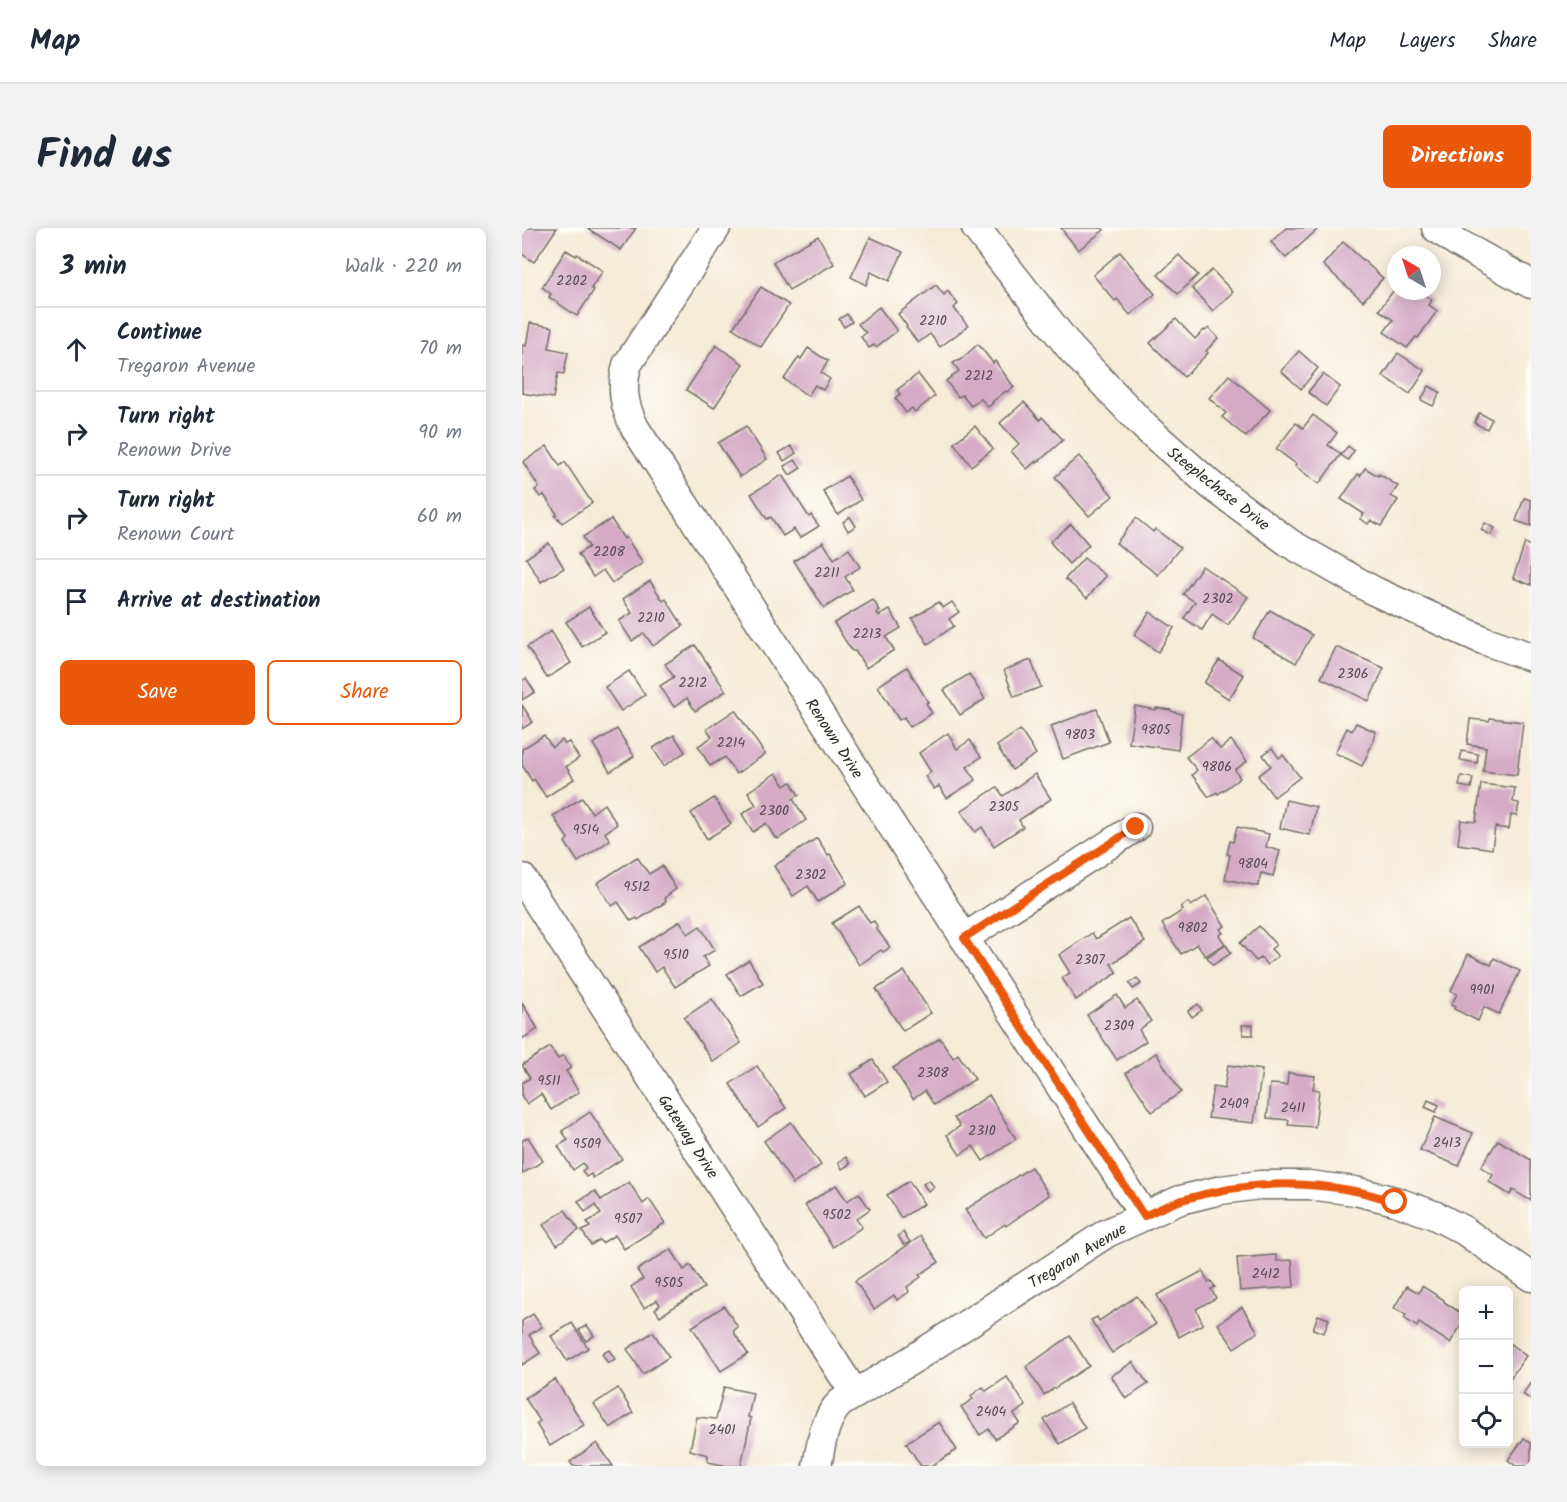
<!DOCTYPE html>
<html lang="en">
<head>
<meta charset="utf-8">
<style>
  :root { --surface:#fff; --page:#f2f2f3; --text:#1f2937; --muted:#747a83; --line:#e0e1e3; --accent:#ea580c }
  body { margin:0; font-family:Kalam,sans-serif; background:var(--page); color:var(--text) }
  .controls { position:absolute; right:18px; bottom:18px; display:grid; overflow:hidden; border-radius:9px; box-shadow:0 3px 15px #0003 }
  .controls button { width:54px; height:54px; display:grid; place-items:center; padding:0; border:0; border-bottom:2px solid var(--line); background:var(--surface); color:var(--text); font:30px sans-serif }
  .compass { position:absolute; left:865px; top:18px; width:54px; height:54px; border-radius:50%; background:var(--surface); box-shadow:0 3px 15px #0003; rotate:321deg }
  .stop { position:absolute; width:18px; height:18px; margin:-14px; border:4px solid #ea580c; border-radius:50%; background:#fff }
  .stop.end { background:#ea580c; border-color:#fff; box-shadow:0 2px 6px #0008 }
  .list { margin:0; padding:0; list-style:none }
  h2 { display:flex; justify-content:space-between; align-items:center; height:78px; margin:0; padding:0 24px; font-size:26px }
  h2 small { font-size:20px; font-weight:400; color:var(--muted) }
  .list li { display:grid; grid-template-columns:39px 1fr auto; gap:18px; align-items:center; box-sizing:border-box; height:84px; padding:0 24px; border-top:2px solid var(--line) }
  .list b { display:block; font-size:22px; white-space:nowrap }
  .list p { margin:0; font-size:20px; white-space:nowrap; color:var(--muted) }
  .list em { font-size:20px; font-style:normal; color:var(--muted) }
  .actions { display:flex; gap:12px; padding:18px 24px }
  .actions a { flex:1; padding:14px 0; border:2px solid var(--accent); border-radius:9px; text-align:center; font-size:21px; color:var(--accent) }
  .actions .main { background:var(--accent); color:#fff }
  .icon { flex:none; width:33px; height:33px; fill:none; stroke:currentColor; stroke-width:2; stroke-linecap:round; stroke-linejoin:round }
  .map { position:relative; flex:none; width:1009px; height:1238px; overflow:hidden; border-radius:9px }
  header { display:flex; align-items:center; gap:36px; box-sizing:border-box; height:84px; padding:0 30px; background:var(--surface); border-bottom:2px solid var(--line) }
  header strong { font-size:28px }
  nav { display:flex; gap:33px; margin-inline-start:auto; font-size:21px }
  .intro { display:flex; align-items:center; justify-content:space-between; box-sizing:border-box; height:144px; padding:0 36px }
  h1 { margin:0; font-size:42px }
  .button { padding:15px 27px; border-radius:9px; background:var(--accent); color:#fff; font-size:21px; font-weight:700 }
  main { display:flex; gap:36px; padding:0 36px }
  aside { flex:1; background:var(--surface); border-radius:9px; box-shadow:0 3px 15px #0003 }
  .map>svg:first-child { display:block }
  .building { fill:#d4aac5 }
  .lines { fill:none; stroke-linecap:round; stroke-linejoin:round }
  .minor-casing { stroke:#726e67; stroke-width:31 }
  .minor { stroke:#fff; stroke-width:28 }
  .route { stroke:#ea580c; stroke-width:8 }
  .labels { text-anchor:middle; stroke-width:4.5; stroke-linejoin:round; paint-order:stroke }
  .number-label { font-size:14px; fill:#554b52 }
  .street-label { font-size:16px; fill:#2b2b2b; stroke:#fdfcf7 }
</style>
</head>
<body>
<header>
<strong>Map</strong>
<nav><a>Map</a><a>Layers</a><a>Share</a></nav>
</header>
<div class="intro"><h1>Find us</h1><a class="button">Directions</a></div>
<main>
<aside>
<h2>3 min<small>Walk · 220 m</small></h2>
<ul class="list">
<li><svg class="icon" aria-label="ahead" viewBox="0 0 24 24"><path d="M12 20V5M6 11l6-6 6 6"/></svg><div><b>Continue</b><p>Tregaron Avenue</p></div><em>70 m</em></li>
<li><svg class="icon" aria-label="right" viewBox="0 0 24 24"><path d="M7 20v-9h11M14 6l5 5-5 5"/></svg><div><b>Turn right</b><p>Renown Drive</p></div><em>90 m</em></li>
<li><svg class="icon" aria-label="right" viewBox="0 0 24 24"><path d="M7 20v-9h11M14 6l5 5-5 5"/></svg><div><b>Turn right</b><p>Renown Court</p></div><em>60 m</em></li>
<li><svg class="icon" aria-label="arrive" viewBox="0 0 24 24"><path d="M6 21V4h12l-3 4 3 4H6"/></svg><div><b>Arrive at destination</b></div></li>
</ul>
<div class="actions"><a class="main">Save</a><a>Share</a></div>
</aside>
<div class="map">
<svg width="1009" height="1238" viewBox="0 0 1009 1238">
  <rect width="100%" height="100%" fill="#fdfcf7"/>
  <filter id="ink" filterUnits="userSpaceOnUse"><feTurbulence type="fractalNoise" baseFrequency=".0167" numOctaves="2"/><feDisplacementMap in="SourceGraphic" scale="12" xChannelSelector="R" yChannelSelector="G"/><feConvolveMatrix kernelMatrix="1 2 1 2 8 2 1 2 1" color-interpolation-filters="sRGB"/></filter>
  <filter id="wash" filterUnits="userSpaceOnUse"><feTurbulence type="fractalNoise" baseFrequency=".008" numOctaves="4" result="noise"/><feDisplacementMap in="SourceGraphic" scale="24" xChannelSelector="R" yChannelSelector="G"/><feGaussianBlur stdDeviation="1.35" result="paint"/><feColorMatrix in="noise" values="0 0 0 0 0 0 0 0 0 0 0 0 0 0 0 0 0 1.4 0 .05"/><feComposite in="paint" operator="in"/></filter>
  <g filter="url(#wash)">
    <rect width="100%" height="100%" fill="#f5ebd6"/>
    <g id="blocks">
      <g class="building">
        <polygon points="0,0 35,0 12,34 0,26"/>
        <polygon points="65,0 114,0 99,22"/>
        <polygon points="539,0 580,0 582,2 556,22"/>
        <polygon points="764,0 797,0 764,30 749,14"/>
        <polygon points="296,8 312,36 267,62 251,34"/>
        <polygon points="348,9 381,24 367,53 349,44 344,57 329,49"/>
        <polygon points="821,14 861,50 841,73 801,37"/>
        <polygon points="44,22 54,28 55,26 81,43 69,60 72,62 55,88 27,69 29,66 20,59"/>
        <polygon points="598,24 633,66 608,87 595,71 593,73 571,47"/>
        <polygon points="657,27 676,47 656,66 636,47"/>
        <polygon points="690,42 711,64 691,83 670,60"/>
        <polygon points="414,57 422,67 426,63 430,69 436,76 432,80 446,98 418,119 408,106 396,115 384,99 385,98 376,86"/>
        <polygon points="239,59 267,77 239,119 211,100"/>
        <polygon points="874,59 874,63 888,63 897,69 900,65 910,72 907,77 915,83 896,110 894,109 885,120 862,104 871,92 857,82"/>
        <polygon points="357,79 375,103 354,119 352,117 347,120 339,109 344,105 336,96"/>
        <polygon points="325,86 330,94 322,99 317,91"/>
        <polygon points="654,91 673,111 682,102 683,103 687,100 696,110 684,123 686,125 662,149 628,115"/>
        <polygon points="8,95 31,99 27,120 46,124 42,146 36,145 31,170 0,165 0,117 4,118"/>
        <polygon points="456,116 471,135 473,133 492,159 485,164 484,163 470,174 471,175 466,179 459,171 449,178 440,167 436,169 424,153 437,143 431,135 436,132 437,133"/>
        <polygon points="194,117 221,136 192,180 164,162"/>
        <polygon points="286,120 306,133 299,145 308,151 301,162 293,157 286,168 262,151 277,129 279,131"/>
        <polygon points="777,123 796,140 779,161 759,143"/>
        <polygon points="876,125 903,143 888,166 861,148"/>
        <polygon points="396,146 413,168 393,184 390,180 384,185 373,170 378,166 375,162"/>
        <polygon points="801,146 818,159 804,178 786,164"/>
        <polygon points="707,147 748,182 724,209 700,189 704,185 687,170"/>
        <polygon points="907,158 918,164 911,178 899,172"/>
        <polygon points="502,174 518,192 520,189 541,212 515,235 514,233 505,241 489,223 497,216 478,195"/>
        <polygon points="957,185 970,191 965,201 952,195"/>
        <polygon points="791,187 815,205 806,217 819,226 797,256 773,238 774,236 754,221 774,195 781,200"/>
        <polygon points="224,198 245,231 218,249 196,215"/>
        <polygon points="453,198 471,221 449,238 432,215"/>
        <polygon points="25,218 38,238 43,234 70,275 40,295 37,290 36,291 33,288 35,286 22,267 18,269 13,262 17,259 1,234"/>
        <polygon points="269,218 274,225 262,233 257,225"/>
        <polygon points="826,218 832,223 826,232 819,227"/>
        <polygon points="557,228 591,268 567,288 533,249"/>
        <polygon points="273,232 279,240 268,247 262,238"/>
        <polygon points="843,240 856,248 857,246 876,258 869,268 876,272 859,298 849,292 846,296 840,292 838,291 842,286 819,271 836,246 838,248"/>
        <polygon points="260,247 287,289 289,287 297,298 278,310 272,301 261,308 249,289 245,291 229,266"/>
        <polygon points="325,248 339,272 316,287 301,263"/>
        <polygon points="1002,270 1009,272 1009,298 994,293"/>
        <polygon points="328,289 334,298 326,303 321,294"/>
        <polygon points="614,290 631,304 633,301 658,320 636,347 594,315"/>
        <polygon points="89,291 102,311 104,309 121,335 90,355 81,342 71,349 56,326 67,319 61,309"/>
        <polygon points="963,295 973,300 969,307 959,302"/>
        <polygon points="549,296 567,317 547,336 528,314"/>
        <polygon points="301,314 312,331 327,321 338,339 323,349 331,362 302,380 272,333"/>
        <polygon points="27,315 42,340 19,354 4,330"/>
        <polygon points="1003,315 1009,318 1009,357 991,350"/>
        <polygon points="562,330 584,348 565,370 543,351"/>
        <polygon points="680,338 726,369 706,397 690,386 680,402 662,390 673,374 661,366"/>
        <polygon points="128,353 141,373 144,371 161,398 131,418 122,405 110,413 97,393 110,385 101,371"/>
        <polygon points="351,372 358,383 355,385 357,388 368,382 379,400 364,409 372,422 344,440 333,423 330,423 312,395"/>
        <polygon points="416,374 421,380 430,374 437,384 427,391 432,398 406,416 390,391"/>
        <polygon points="67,379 83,404 60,419 44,394"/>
        <polygon points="748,382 790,407 774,435 731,410"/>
        <polygon points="628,384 652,400 636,424 612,407"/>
        <polygon points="29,403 49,435 25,450 5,419"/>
        <polygon points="173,417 204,463 173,483 165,470 152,479 138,458 152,449 143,436"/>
        <polygon points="814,419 862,440 847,473 799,450"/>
        <polygon points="509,432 519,459 492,469 482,442"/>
        <polygon points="697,432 722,447 707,471 682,455"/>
        <polygon points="385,439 406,474 404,475 410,485 388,499 382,489 377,492 356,458"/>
        <polygon points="107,443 123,467 99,483 83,459"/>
        <polygon points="447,446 463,471 438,487 422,462"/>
        <polygon points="4,450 13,464 0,472 0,453"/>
        <polygon points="0,477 11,494 0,501"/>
        <polygon points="613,478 634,482 634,480 649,482 649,483 660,486 656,522 607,515"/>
        <polygon points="575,481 587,514 541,531 529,498"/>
        <polygon points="213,482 243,526 214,546 203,529 188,538 176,518 190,509 185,501"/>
        <polygon points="968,490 1001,494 995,547 961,543 964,519 945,516 948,491 967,493"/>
        <polygon points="834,495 854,504 851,511 852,512 840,538 813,525 825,500 830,503"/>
        <polygon points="95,501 112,528 88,544 71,516"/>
        <polygon points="498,502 514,526 490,542 475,518"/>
        <polygon points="426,505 435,521 448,512 459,529 445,539 454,552 425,570 417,558 412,561 403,548 409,544 397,525"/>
        <polygon points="22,507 30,519 40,512 43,516 47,514 57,530 44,539 52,551 24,569 12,551 10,553 0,537 0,521"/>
        <polygon points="152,507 163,524 142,538 131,520"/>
        <polygon points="689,510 698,521 709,512 725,533 713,542 718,550 696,566 695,564 687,569 670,547 675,542 664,529"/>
        <polygon points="750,520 757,530 761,527 778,549 752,569 736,548 749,538 741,527"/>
        <polygon points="940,523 956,526 955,535 938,532"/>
        <polygon points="254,545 263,558 269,554 272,559 277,567 271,571 284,592 256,611 255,609 253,610 244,595 231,604 220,586 234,577 226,564"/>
        <polygon points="513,546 529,571 497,592 501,599 472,618 460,599 453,604 439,583 475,559 481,568"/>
        <polygon points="939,548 951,550 949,560 937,558"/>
        <polygon points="959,556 993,560 991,574 997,575 995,588 989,587 987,601 973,599 970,621 936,616 939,592 954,594"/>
        <polygon points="60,570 70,585 82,576 95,596 83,605 88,612 56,634 43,614 46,611 31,588"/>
        <polygon points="192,570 209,596 185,611 169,585"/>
        <polygon points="764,572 794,579 788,607 758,600"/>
        <polygon points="715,599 747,606 744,619 758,623 751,648 739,645 736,658 703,651 708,627 705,626 708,613 711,614"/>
        <polygon points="295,610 306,627 308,626 326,655 296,674 286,658 271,668 252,638"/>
        <polygon points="115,629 127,646 140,638 154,661 142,670 144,674 116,692 115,690 109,693 96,674 90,678 75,655"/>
        <polygon points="684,668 703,698 698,701 701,705 697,707 703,716 683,728 675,716 659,726 640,696 661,682 659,679 666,674 669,678"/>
        <polygon points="337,678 348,695 352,693 355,699 354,700 368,719 361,724 359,722 337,737 310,695"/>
        <polygon points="607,690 623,714 589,736 595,745 554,772 540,750 548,745 537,727 570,705 574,711"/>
        <polygon points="158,693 166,706 178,698 193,722 181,729 187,738 153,759 140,739 133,744 117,719"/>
        <polygon points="737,698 754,717 749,721 756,728 745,737 739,730 734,733 718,715"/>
        <polygon points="704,717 709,725 691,737 685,729"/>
        <polygon points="946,726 969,737 972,730 998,743 977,786 962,779 956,793 932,781 933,779 929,777 935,766 929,763"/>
        <polygon points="227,732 241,755 219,768 205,746"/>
        <polygon points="382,743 409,785 381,803 354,761"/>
        <polygon points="615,750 619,756 611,761 607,755"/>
        <polygon points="595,767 603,780 615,772 629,793 617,802 624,813 595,832 565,787"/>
        <polygon points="190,771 219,815 191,834 162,790"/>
        <polygon points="0,775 16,801 0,811"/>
        <polygon points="676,776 680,782 670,789 666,783"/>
        <polygon points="720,797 731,797 731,807 721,807"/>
        <polygon points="418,810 431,830 436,826 453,851 412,877 403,863 391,871 371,840"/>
        <polygon points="28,819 36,831 41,827 49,840 44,843 57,864 29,882 19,866 5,876 0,869 0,855 8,850 0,837"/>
        <polygon points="634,825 659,864 630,884 604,845"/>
        <polygon points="351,832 365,854 343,868 329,846"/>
        <polygon points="706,837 740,842 732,895 686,890 691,859 702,861"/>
        <polygon points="235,838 264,880 236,899 208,856"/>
        <polygon points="766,845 793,848 791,861 797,862 793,899 766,897 767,892 745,890 748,856 765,857"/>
        <polygon points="467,867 494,911 461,933 451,918 438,927 425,907 438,898 432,890"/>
        <polygon points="906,872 917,877 914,884 903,879"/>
        <polygon points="68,884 100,931 71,950 69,946 64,949 60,943 64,940 61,935 51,942 36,918 46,912 40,903"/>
        <polygon points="913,889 951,905 937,938 898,922"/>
        <polygon points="269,894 299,937 271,956 242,913"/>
        <polygon points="6,909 21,933 0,946 0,913"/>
        <polygon points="976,912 1009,932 1009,973 991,962 988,967 967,954 971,947 959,939"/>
        <polygon points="324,929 328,936 320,941 316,934"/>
        <polygon points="509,939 527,967 484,998 483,996 462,1010 443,982"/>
        <polygon points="407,952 412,959 406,963 401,956"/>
        <polygon points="387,953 402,976 379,990 365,967"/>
        <polygon points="107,954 121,976 127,971 143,995 102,1021 93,1007 80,1015 77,1012 69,1017 60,1003 68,999 65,994 79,986 73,977 63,984 56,973 73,963 79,972"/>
        <polygon points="314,957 325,973 337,965 348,981 334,991 340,999 311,1019 283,977"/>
        <polygon points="43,982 57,1002 35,1017 21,997"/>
        <polygon points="381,1004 388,1014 382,1017 376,1008"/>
        <polygon points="399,1008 417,1034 397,1047 399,1049 385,1059 387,1064 375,1072 372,1067 352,1081 333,1053"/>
        <polygon points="149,1021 162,1042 168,1037 182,1060 138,1088 133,1081 138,1077 135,1072 122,1080 109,1059 121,1051 115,1042"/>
        <polygon points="754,1027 755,1033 770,1032 772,1059 718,1063 715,1030"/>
        <polygon points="681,1043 686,1054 689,1053 693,1059 689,1061 694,1070 674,1081 681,1096 657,1109 635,1067"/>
        <polygon points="885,1058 897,1065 900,1058 922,1072 922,1074 942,1087 942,1093 928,1115 897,1095 895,1099 882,1090 884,1087 872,1080"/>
        <polygon points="615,1068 634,1096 590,1125 569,1092 575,1089 577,1093"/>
        <polygon points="202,1078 216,1099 211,1103 226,1126 199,1143 170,1099"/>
        <polygon points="720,1079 736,1104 712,1120 696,1096"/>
        <polygon points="11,1086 20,1099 7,1107 18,1125 0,1137 0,1093"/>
        <polygon points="796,1087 807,1091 802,1105 791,1101"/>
        <polygon points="50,1095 66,1120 45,1133 29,1108"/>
        <polygon points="65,1097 72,1108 64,1113 57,1102"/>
        <polygon points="131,1104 147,1129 121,1146 105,1121"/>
        <polygon points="548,1108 567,1138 522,1167 504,1139"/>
        <polygon points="987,1115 1004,1128 987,1152"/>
        <polygon points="87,1122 93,1131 86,1135 80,1126"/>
        <polygon points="611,1134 626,1156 604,1171 589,1148"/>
        <polygon points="485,1149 504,1178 492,1186 498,1195 473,1211 467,1201 458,1207 439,1179 451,1171 449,1168 458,1161 461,1159 464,1163"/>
        <polygon points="33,1151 62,1197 28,1218 14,1196 18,1193 3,1170"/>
        <polygon points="1009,1154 1009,1172 1001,1166"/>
        <polygon points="202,1159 231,1165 226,1189 229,1190 219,1238 205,1238 186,1234 186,1227 168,1222 175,1189 194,1191"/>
        <polygon points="96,1160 111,1185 88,1200 72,1176"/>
        <polygon points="547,1175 563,1200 538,1216 522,1192"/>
        <polygon points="417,1194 435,1222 409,1238 399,1238 384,1215"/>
        <polygon points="1002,1210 1009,1215 1009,1238 994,1238 986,1232"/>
        <polygon points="75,1215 91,1238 51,1238 48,1234"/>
      </g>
    </g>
  </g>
  <g filter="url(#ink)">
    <use href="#blocks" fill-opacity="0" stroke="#726e67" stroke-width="1.5"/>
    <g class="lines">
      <defs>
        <g id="minor">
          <path d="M194 0 105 137C99 161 102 178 113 200L622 988"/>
          <polyline points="454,0 549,121 623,199 690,258 769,316 852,363 961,412 1009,429"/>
          <polyline points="914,0 936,15 1009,56"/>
          <polyline points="0,650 333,1166"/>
          <polyline points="442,710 614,599"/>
          <path d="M295 1238C299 1217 302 1191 318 1175L388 1133 585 1005 658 972 699 962 738 957H787L833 963 873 973 912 987 941 1002 1009 1049"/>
        </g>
      </defs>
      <use href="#minor" class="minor-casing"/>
      <use href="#minor" class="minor"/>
    </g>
  </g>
  <g class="lines" filter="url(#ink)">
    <path class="route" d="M614 599 442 710 622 988C635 982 647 976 660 972 716 955 776 952 833 963 846 965 859 970 873 974"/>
  </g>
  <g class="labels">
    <g class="number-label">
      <text x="50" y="57">2202</text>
      <text x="411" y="97">2210</text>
      <text x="457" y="152">2212</text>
      <text x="87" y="328">2208</text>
      <text x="305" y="349">2211</text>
      <text x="696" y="375">2302</text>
      <text x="129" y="394">2210</text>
      <text x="345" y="410">2213</text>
      <text x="831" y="450">2306</text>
      <text x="171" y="459">2212</text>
      <text x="634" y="506">9805</text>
      <text x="558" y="511">9803</text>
      <text x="209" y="519">2214</text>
      <text x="695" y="543">9806</text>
      <text x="482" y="583">2305</text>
      <text x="252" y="587">2300</text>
      <text x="64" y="606">9514</text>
      <text x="731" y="640">9804</text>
      <text x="289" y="651">2302</text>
      <text x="115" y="663">9512</text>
      <text x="671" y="704">9802</text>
      <text x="154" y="731">9510</text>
      <text x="568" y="736">2307</text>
      <text x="960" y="766">9901</text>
      <text x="597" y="802">2309</text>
      <text x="411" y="849">2308</text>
      <text x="27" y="857">9511</text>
      <text x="712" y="880">2409</text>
      <text x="771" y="884">2411</text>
      <text x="460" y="907">2310</text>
      <text x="925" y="919">2413</text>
      <text x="65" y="920">9509</text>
      <text x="315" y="991">9502</text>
      <text x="106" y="995">9507</text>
      <text x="744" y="1050">2412</text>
      <text x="147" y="1059">9505</text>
      <text x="469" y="1188">2404</text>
      <text x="200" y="1206">2401</text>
    </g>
    <g class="street-label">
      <text transform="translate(697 260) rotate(38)" y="6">Steeplechase Drive</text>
      <text transform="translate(313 510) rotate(57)" y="6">Renown Drive</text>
      <text transform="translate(167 908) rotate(57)" y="6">Gateway Drive</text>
      <text transform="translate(555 1027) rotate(-31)" y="6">Tregaron Avenue</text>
    </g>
  </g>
</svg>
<div class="controls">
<button>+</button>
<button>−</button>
<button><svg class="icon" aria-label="locate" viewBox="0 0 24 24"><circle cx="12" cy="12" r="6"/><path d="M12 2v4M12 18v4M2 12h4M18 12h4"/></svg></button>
</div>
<svg class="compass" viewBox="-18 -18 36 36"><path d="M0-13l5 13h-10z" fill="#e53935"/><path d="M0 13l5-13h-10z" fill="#747a83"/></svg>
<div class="stop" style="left:873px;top:974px"></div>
<div class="stop end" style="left:614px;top:599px"></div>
</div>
</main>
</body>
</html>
